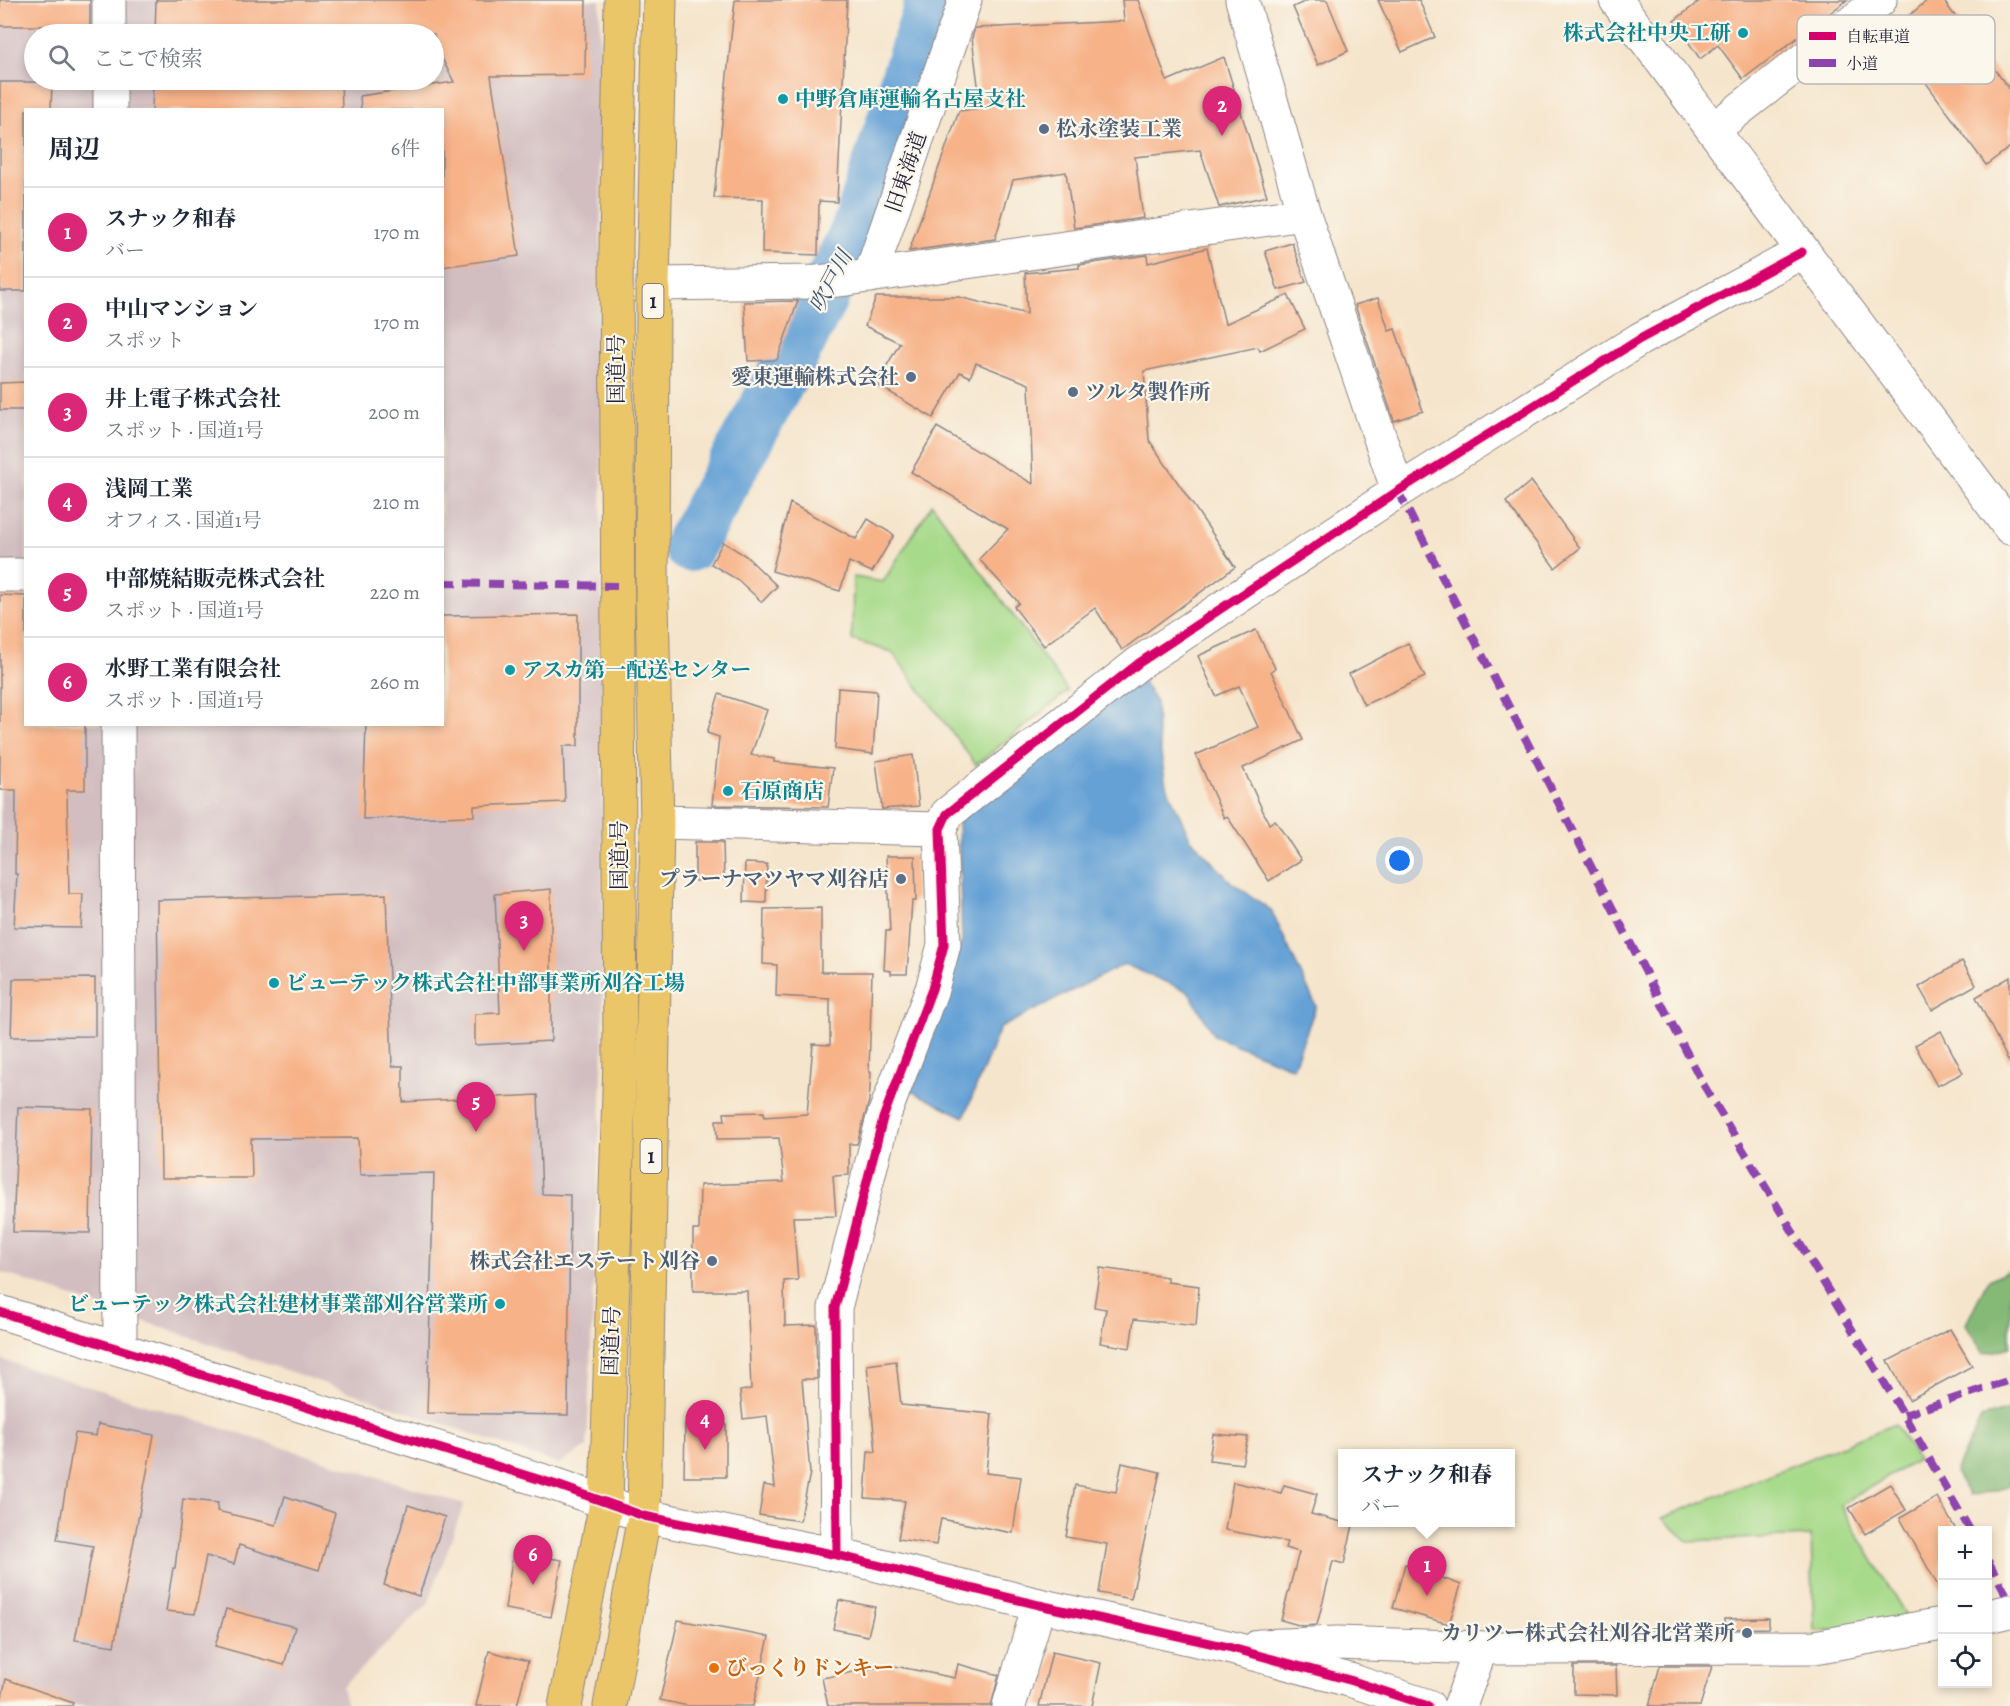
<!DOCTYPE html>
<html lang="ja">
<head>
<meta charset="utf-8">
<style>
  :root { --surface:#fff; --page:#f2f2f3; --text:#1f2937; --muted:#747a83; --line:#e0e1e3; --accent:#db2777 }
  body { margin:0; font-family:Alegreya,"Noto Serif JP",serif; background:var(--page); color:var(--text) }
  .controls { position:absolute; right:18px; bottom:18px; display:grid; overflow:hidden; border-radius:0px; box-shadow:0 3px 9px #0003 }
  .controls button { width:54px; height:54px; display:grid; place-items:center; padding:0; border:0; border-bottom:2px solid var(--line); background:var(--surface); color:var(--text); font:30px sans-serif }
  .you { position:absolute; left:1400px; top:861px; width:21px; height:21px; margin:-15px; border:4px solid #fff; border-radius:50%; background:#1a73e8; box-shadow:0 0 0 9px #1a73e833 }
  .badge { display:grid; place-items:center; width:39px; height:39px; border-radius:50%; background:var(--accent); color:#fff; font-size:20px; font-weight:700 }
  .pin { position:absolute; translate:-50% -50px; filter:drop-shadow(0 2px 3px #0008) }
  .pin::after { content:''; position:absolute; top:32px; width:21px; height:18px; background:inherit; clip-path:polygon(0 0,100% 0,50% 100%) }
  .popup { position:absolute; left:1338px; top:1449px; width:177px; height:78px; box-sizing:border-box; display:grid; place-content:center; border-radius:0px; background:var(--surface); filter:drop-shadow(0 2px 4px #0005); font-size:20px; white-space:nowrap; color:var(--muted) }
  .popup b { font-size:22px; color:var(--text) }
  .popup::after { content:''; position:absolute; left:50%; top:100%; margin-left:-12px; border:12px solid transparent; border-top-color:var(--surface) }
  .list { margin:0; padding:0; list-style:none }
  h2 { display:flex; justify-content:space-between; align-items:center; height:78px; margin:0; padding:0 24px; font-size:26px }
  h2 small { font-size:20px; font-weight:400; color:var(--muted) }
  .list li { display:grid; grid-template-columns:39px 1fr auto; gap:18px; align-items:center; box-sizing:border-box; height:90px; padding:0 24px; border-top:2px solid var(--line) }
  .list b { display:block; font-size:22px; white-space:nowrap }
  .list p { margin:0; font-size:20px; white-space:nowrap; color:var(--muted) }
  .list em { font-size:20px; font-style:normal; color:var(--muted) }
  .icon { flex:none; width:33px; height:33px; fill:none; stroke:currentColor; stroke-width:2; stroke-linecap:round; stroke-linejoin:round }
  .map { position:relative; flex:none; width:2010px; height:1706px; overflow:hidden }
  .search { position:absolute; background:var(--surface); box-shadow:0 3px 9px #0003; left:24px; top:24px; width:420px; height:66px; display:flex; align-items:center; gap:15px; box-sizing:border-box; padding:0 21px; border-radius:33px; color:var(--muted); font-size:22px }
  .panel { position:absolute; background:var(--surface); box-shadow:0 3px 9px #0003; left:24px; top:108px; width:420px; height:618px; border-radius:0px }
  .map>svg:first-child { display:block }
  .industrial { fill:#d2bec1; fill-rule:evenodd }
  .green { fill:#a7da8a; stroke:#647e62; stroke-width:1.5 }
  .forest { fill:#85ba76; stroke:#546e58; stroke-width:1.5 }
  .water { fill:#65a1d5; stroke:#446288; stroke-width:1.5 }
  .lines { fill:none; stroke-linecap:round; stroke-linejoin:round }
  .river { stroke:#65a1d5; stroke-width:52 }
  .building { fill:#f7b288 }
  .minor-casing { stroke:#8c8484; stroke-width:35 }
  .highway-casing { stroke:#8c8484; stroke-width:35 }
  .minor { stroke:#fff; stroke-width:33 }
  .highway { stroke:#ebc669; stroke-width:33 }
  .quiet { stroke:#8e44ad; stroke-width:8; stroke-dasharray:15 8; stroke-linecap:butt }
  .cycleway-casing { stroke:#fbf7ec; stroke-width:13 }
  .cycleway { stroke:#d6006c; stroke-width:9 }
  .culture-dot { fill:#0f9aa8; stroke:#fbf7ec; stroke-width:2 }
  .service-dot { fill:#5c6f8a; stroke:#fbf7ec; stroke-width:2 }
  .food-dot { fill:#e8710a; stroke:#fbf7ec; stroke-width:2 }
  .labels { text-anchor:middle; stroke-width:4.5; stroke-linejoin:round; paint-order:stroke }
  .shield { fill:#fbf7ec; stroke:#636270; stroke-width:1.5 }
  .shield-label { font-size:20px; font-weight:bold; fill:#22223b }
  .culture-label { font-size:21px; font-weight:bold; fill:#0d838f; stroke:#fbf7ec; text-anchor:start }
  .service-label { font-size:21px; font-weight:bold; fill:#4e5e75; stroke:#fbf7ec; text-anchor:end }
  .street-label { font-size:21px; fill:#22223b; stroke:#fbf7ec }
  .food-label { font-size:21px; font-weight:bold; fill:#c56008; stroke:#fbf7ec; text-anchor:start }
  .water-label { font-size:22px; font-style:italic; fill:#3d5579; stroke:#fbf7ec }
  .key { fill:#fbf7ec; stroke:#bab7b7; stroke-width:1.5 }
  .key-label { font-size:16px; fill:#22223b }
</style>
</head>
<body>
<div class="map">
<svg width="2010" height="1706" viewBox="0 0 2010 1706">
  <rect width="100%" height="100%" fill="#fbf7ec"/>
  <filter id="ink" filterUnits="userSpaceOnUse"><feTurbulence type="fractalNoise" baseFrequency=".0167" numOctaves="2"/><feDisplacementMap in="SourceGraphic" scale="12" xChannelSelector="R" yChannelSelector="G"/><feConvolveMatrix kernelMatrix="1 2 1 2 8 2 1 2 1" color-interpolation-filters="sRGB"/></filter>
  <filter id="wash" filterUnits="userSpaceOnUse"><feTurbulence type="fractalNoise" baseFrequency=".008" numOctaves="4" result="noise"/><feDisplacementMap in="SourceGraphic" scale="24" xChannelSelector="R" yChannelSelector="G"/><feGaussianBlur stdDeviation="1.35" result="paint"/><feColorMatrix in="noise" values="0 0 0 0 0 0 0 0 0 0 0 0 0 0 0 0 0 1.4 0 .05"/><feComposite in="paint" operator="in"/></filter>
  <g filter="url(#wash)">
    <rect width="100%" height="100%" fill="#f5e5cc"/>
    <g class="industrial">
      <path d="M0 0H600L603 1050 587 1447 559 1464 0 1272ZM34 34H434V80H34ZM26 110H442V724H26Z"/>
      <polygon points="0,1359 464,1504 428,1604 342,1687 347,1706 0,1706"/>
    </g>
    <g class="green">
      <polygon points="932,504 1068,691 976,765 892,652 852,640 853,577 883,582"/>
      <polygon points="1895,1424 1917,1460 1840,1505 1913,1627 1814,1631 1811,1536 1688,1541 1662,1518"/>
    </g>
    <g class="forest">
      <polygon points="2010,1269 2010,1347 1984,1354 1966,1324 1987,1281"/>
      <polygon points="2010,1410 2010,1487 1969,1496 1955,1472 1981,1418"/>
    </g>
    <polygon class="water" points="1140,677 1156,702 1157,729 1166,785 1190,838 1231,882 1271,910 1316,1006 1293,1068 1214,1036 1189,992 1124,964 1000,1028 964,1117 905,1088 962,941 958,820"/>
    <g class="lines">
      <polyline class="river" points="689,546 783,374 856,232 932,0"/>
    </g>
    <g id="blocks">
      <g class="building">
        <rect x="0" y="0" width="90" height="26"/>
        <polygon points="156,0 586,0 585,75 491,76 519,256 442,267 442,110 361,110 360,96 454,82 434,43 434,34 155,34"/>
        <polygon points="735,0 847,0 837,202 819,201 818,255 762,253 763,199 714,198"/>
        <polygon points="1122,0 1138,0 1167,81 1224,57 1267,196 1219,207 1200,150 1135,157 1143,218 1074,228 1066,172 1013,180 995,239 909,251 959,111 981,108 972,38 975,28 1124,21"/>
        <polygon points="1308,0 1327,0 1348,51 1318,65 1293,7"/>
        <polygon points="1378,0 1419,0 1435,37 1402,52"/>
        <polygon points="1701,0 1847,0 1743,79 1718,45 1700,59 1674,21"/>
        <polygon points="1928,0 1943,0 2010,90 2010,147 1986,165 1889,32"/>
        <polygon points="153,80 341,80 342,110 152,110"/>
        <polygon points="0,82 52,82 51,110 26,110 26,291 0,291"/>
        <polygon points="1292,243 1306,282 1278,290 1265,251"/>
        <polygon points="1207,248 1225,324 1288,295 1305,329 1260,351 1258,347 1144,371 1149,440 1235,567 1122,650 1095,608 1044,646 1014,607 1019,603 979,559 1008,529 911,472 937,427 1033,484 1029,384 976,363 970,377 960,372 933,418 876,384 900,343 865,326 876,297 959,297 1027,314 1025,273 1079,268 1079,265 1147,255 1148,263"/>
        <polygon points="1378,298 1389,331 1395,329 1423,411 1394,421 1355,305"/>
        <polygon points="798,301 777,360 748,361 744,302"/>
        <polygon points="26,382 26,410 0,410 0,383"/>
        <polygon points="1531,481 1580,548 1555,568 1506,502"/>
        <polygon points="790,503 856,539 868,519 894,535 872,572 849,562 840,591 772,571"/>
        <polygon points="723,542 746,556 777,586 762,602 738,580 711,564"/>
        <polygon points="0,595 26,596 26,724 85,724 85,790 67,790 69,894 83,894 81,928 14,927 17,874 15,874 16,790 0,790"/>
        <polygon points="578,614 578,746 563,746 565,802 474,806 474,816 363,819 366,724 442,724 442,616"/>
        <polygon points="1256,630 1275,668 1271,671 1303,740 1243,768 1269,824 1275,820 1301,860 1269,881 1227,816 1224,818 1196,755 1258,727 1239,686 1216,696 1198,656"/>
        <polygon points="1408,643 1425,677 1364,705 1349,674"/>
        <polygon points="838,688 877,691 873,754 835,749"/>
        <polygon points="719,694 767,710 751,755 774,759 774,762 833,768 828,807 712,805 719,737 707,733"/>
        <polygon points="913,755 919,806 882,809 876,761"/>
        <polygon points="695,842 723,842 724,879 695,881"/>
        <polygon points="886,856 915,856 916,901 912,901 907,974 891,974 891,971 884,970 886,931 890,931"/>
        <polygon points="745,863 767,864 766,903 744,902"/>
        <polygon points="551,889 551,1041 475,1045 475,1014 500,1013 495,894"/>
        <polygon points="386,894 392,1066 403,1066 403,1102 538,1095 542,1194 570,1195 568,1415 427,1413 434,1173 360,1175 358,1138 251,1139 252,1178 161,1178 157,900"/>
        <polygon points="821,908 821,972 872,972 869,1072 871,1072 869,1101 857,1144 849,1144 849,1175 833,1176 836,1216 793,1217 798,1280 784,1281 785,1326 816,1325 817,1379 802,1379 810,1473 800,1521 759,1515 764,1485 775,1487 767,1416 743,1419 740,1391 751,1389 747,1291 693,1291 693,1230 699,1230 700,1185 784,1182 779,1138 717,1139 716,1120 725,1120 724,1113 764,1112 764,1117 807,1114 813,1044 830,1045 830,999 776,996 777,965 763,964 764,909"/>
        <polygon points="1962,961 1976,985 1932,1010 1919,987"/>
        <polygon points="2010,977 2010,1064 1976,997"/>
        <polygon points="95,978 95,1036 11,1037 13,979"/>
        <polygon points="1941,1031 1963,1073 1937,1086 1915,1045"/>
        <polygon points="18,1107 92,1109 90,1233 13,1232"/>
        <polygon points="1100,1268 1167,1277 1167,1282 1199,1286 1196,1326 1134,1319 1130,1348 1100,1343 1106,1309 1094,1307"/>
        <polygon points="1950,1329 1972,1366 1909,1400 1888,1361"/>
        <polygon points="896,1361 901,1405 992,1414 986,1473 1021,1477 1013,1533 941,1519 936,1545 898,1539 905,1501 865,1498 868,1451 876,1452 867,1365"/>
        <polygon points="98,1424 154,1435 114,1646 75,1640 93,1546 57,1540 75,1433 96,1436"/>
        <polygon points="685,1424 726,1424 726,1477 684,1477"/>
        <polygon points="1213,1434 1248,1437 1242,1464 1209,1460"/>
        <polygon points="1122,1463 1160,1472 1131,1599 1099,1593 1107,1544 1066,1537 1075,1485 1116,1492"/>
        <polygon points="1233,1482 1281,1493 1284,1485 1317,1494 1311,1514 1353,1525 1344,1564 1333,1561 1317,1625 1302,1626 1281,1620 1299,1552 1285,1548 1287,1542 1225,1530"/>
        <polygon points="1890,1484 1906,1510 1865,1534 1849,1508"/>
        <polygon points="285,1496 335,1513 319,1570 239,1545 234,1564 206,1556 195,1614 166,1611 173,1568 175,1568 183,1499 218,1503 217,1511 276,1525"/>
        <polygon points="1937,1497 1956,1530 1942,1530 1942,1593 1900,1518"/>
        <polygon points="408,1505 445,1517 419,1596 384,1585"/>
        <polygon points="513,1552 562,1560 551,1617 505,1609"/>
        <polygon points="1405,1564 1461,1585 1449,1624 1393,1608"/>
        <polygon points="839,1600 875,1607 868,1636 833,1629"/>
        <polygon points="226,1609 295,1627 284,1665 215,1646"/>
        <polygon points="1769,1618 1769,1628 1724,1629 1724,1619"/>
        <polygon points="678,1620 769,1637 753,1706 688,1706 660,1700"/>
        <polygon points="489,1651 528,1661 517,1706 476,1706"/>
        <polygon points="1052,1652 1101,1663 1092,1706 1039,1706"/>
        <polygon points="958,1664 999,1675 991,1706 828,1706 822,1678 890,1665 955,1678"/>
        <polygon points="1574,1666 1616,1666 1617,1695 1574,1694"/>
        <polygon points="1660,1666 1712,1666 1700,1706 1649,1706"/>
        <polygon points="6,1679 73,1703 72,1706 0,1706"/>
      </g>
    </g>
  </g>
  <g filter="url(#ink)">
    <use href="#blocks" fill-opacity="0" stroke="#8c8484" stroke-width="1.5"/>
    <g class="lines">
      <defs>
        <g id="minor">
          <polyline points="109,0 109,34"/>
          <polyline points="1242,0 1304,214 1398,491"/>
          <polyline points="1616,0 2010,528"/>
          <polyline points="110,80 110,110"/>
          <polyline points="1714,129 1880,0"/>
          <polyline points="870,276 965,0"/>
          <polyline points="653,284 817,282 847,279 1304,214"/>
          <polyline points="0,575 26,575"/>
          <polyline points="118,724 120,1349"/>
          <polyline points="657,822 940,829"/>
          <polyline points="0,1312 557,1485 644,1516 837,1555 1039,1605 1228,1647 1353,1681 1428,1706"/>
          <polyline points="837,1555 835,1308 883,1118 932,989 944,945 940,829 947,814 1139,663 1398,491 1640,339 1802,252"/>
          <polyline points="1988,1616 2010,1611"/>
          <polyline points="1259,1646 1338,1643 1481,1648 1815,1647 1942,1624"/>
          <polyline points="1009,1706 1039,1605"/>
          <polyline points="1460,1706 1481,1648"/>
        </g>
        <g id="highway">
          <polyline points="565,1706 606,1503 620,1061 616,246 621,0"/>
          <polyline points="610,1706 644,1516 657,822 652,602 653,284 660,0"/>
        </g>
      </defs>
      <use href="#minor" class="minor-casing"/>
      <use href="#highway" class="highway-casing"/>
      <use href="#minor" class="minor"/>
      <use href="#highway" class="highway"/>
      <g class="quiet">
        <polyline points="1398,491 1703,1084 1904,1415 1970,1530"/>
        <polyline points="442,583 617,586"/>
        <polyline points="1904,1415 2010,1380"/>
        <polyline points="1988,1561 2010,1601"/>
      </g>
      <defs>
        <g id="cycleway">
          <polyline points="0,1312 557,1485 644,1516 837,1555 1039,1605 1228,1647 1353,1681 1428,1706"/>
          <polyline points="837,1555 835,1308 883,1118 932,989 944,945 940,829 947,814 1139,663 1398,491 1640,339 1802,252"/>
        </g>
      </defs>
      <use href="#cycleway" class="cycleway-casing"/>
      <use href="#cycleway" class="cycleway"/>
    </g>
  </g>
  <g class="culture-dot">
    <circle cx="1743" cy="33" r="6"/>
    <circle cx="783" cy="99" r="6"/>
    <circle cx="510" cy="670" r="6"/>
    <circle cx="728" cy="791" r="6"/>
    <circle cx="274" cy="983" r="6"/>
    <circle cx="500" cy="1304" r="6"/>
  </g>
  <g class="service-dot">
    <circle cx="1044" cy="129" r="6"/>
    <circle cx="911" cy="377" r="6"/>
    <circle cx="1073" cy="392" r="6"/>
    <circle cx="901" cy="879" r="6"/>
    <circle cx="712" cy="1261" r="6"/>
    <circle cx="1747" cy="1633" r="6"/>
  </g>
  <circle class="food-dot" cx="714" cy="1668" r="6"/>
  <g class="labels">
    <g class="shield">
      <rect x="642.5" y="284" width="21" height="34" rx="4.5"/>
      <rect x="640.5" y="1139" width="21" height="34" rx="4.5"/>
    </g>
    <g class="shield-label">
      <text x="653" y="308">1</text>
      <text x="651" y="1163">1</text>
    </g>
    <g class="culture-label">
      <text x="1731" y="40" text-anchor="end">株式会社中央工研</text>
      <text x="795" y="106">中野倉庫運輸名古屋支社</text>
      <text x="522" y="677">アスカ第一配送センター</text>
      <text x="740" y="798">石原商店</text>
      <text x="286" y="990">ビューテック株式会社中部事業所刈谷工場</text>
      <text x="488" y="1311" text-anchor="end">ビューテック株式会社建材事業部刈谷営業所</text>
    </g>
    <g class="service-label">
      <text x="1056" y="136" text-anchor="start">松永塗装工業</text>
      <text x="899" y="384">愛東運輸株式会社</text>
      <text x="1085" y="399" text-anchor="start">ツルタ製作所</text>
      <text x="889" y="886">プラーナマツヤマ刈谷店</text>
      <text x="700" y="1268">株式会社エステート刈谷</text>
      <text x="1735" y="1640">カリツー株式会社刈谷北営業所</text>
    </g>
    <g class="street-label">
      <text transform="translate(906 172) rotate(-71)" y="7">旧東海道</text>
      <text transform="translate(616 369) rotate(-90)" y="7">国道1号</text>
      <text transform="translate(619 855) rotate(-90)" y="7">国道1号</text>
      <text transform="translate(611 1341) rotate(-88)" y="7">国道1号</text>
    </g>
    <g class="food-label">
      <text x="726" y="1675">びっくりドンキー</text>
    </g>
    <g class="water-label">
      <text transform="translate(830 281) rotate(-62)" y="8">吹戸川</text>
    </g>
  </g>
  <rect x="1797" y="15" width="198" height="69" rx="9" class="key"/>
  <rect x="1809" y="32" width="27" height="8" fill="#d6006c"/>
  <rect x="1809" y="59" width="27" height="8" fill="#8e44ad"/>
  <g class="key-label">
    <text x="1846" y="42">自転車道</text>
    <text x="1846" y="69">小道</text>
  </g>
</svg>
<div class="controls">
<button>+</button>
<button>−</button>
<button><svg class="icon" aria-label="locate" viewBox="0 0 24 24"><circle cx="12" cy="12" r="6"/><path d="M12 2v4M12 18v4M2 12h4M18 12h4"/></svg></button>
</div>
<div class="you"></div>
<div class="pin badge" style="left:1427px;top:1596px">1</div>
<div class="popup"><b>スナック和春</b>バー</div>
<div class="pin badge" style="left:1222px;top:136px">2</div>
<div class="pin badge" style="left:524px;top:951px">3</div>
<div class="pin badge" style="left:705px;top:1450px">4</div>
<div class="pin badge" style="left:476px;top:1132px">5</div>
<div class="pin badge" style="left:533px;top:1585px">6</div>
<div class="search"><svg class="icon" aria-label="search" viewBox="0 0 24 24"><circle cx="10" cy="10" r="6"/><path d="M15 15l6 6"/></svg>ここで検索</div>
<section class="panel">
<h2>周辺<small>6件</small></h2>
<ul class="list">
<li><span class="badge">1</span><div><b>スナック和春</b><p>バー</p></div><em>170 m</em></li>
<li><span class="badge">2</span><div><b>中山マンション</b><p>スポット</p></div><em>170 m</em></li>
<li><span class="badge">3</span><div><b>井上電子株式会社</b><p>スポット · 国道1号</p></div><em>200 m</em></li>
<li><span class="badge">4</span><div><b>浅岡工業</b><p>オフィス · 国道1号</p></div><em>210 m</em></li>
<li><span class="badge">5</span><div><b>中部焼結販売株式会社</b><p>スポット · 国道1号</p></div><em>220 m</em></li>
<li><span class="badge">6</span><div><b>水野工業有限会社</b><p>スポット · 国道1号</p></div><em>260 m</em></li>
</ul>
</section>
</div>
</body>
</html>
